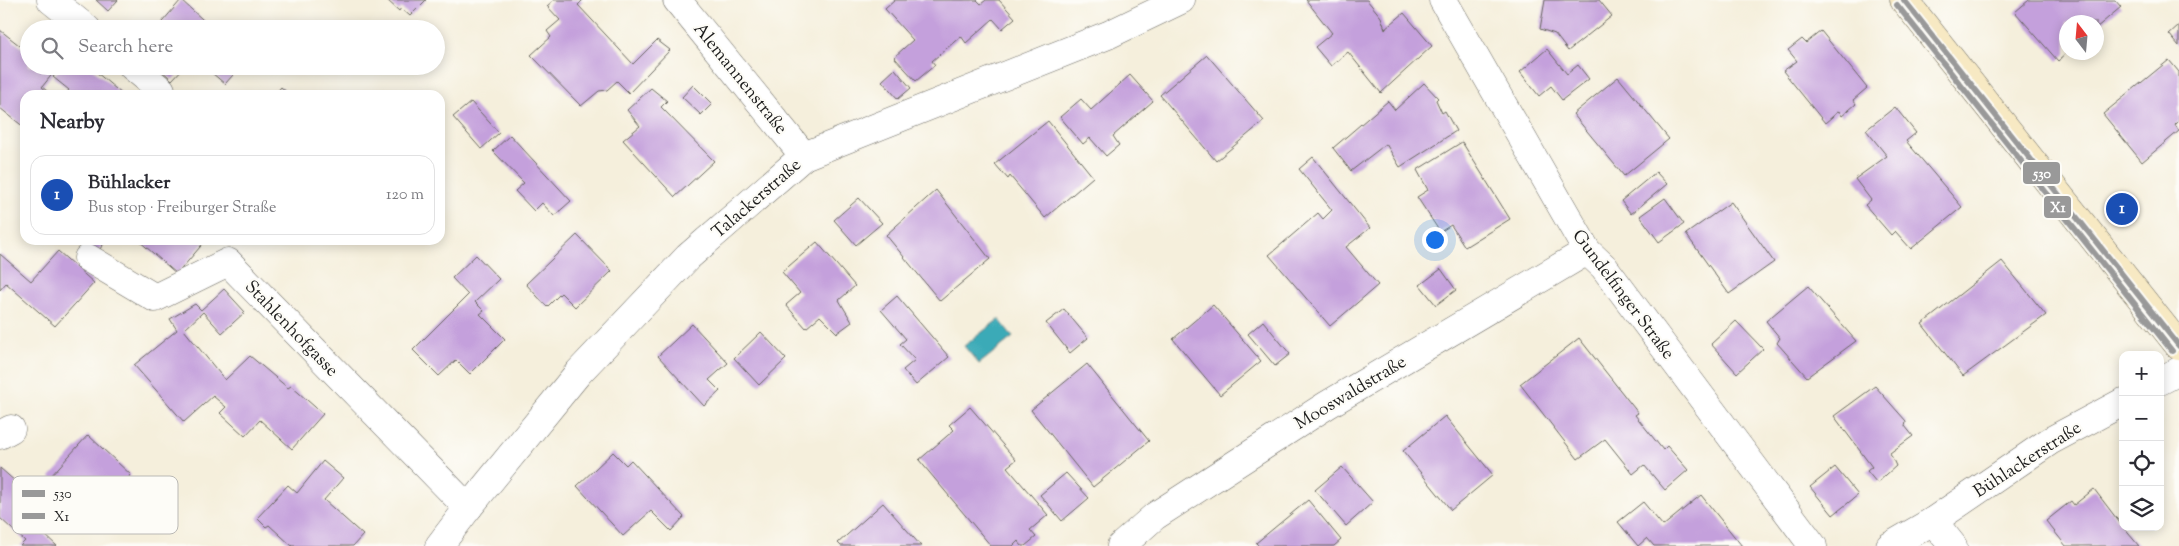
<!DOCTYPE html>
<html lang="en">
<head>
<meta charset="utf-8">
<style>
  :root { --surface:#fff; --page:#f7f7f7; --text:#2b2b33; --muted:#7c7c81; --line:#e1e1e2; --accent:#111827 }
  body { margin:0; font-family:"Sorts Mill Goudy",serif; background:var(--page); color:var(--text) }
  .controls { position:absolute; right:15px; bottom:15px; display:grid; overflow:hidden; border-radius:10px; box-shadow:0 2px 12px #0003 }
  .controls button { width:45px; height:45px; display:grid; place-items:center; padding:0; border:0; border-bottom:1px solid var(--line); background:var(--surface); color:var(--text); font:25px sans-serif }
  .compass { position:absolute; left:2059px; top:15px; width:45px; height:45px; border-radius:50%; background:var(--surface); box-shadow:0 2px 12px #0003; rotate:344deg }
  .you { position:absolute; left:1434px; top:239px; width:18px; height:18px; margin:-12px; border:4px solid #fff; border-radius:50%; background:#1a73e8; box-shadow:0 0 0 8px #1a73e833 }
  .badge { display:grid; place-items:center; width:32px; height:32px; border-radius:50%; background:var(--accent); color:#fff; font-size:16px; font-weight:700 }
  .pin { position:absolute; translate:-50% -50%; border:2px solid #fff; box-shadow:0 1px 5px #0006 }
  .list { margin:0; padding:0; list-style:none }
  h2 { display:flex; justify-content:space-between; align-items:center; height:65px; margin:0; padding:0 20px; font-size:21px }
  h2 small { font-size:16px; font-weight:400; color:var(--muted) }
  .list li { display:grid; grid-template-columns:32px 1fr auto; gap:15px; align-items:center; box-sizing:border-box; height:80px; margin:0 10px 10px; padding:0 10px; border:1px solid var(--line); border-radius:15px }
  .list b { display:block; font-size:19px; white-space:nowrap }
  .list p { margin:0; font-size:16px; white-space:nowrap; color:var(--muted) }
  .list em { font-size:16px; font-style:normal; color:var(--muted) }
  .icon { flex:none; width:28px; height:28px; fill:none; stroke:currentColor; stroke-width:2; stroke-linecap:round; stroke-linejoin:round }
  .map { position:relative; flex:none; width:2179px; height:546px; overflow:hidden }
  .search { position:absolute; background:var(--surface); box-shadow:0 2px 12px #0003; left:20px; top:20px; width:425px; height:55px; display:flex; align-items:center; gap:12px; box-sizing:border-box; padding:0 18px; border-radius:28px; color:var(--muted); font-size:19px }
  .panel { position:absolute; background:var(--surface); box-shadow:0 2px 12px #0003; left:20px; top:90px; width:425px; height:155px; border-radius:15px }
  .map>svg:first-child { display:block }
  .water { fill:#3aaab7; stroke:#2b636a }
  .building { fill:#c4a0dc }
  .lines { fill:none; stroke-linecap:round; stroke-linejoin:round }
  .street-casing { stroke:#68665f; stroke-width:29 }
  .secondary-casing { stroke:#68665f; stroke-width:29 }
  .street { stroke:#fff; stroke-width:28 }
  .secondary { stroke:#f7e9c3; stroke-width:28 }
  .bus-1-casing { stroke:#fdfcf7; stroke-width:10 }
  .bus-2-casing { stroke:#fdfcf7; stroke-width:10 }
  .bus-1 { stroke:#999; stroke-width:6 }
  .bus-2 { stroke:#999; stroke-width:6 }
  .labels { text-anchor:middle; stroke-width:4.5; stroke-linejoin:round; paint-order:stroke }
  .street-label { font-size:18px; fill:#1c1c1c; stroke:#fdfcf7 }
  .key { fill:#fdfcf7; stroke:#bab9b5; stroke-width:1 }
  .key-label { font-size:14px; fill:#1c1c1c }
  .line-badge { stroke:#fdfcf7; stroke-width:2 }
  .badge-label { font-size:14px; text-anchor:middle; font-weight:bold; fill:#fff }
</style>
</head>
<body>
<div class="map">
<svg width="2179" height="546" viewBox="0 0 2179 546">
  <rect width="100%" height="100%" fill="#fdfcf7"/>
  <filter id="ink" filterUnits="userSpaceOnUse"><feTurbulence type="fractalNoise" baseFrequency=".02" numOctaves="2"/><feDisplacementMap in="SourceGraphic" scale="10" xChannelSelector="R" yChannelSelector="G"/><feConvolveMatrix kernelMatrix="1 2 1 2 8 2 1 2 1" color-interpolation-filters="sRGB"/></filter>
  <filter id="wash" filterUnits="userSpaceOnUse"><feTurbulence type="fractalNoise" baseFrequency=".0096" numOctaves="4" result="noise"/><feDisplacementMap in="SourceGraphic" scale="20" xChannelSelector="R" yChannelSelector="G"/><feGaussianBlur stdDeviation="1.12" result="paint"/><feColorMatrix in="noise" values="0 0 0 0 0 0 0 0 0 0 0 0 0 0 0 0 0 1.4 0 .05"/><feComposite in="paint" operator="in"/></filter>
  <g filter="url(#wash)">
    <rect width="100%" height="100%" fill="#f5efdc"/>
    <polygon class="water" points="999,319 1013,337 979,364 964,346"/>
    <g id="blocks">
      <g class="building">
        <polygon points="96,0 118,0 108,11"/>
        <polygon points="181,0 213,29 156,29"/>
        <polygon points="387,0 426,0 410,16 401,8 399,11"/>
        <polygon points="554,0 583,0 578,5 633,64 657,40 670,50 629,93 617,81 607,90 599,91 581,106 531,55 551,37 547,31 560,20 547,6"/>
        <polygon points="895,0 977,0 981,4 986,0 999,0 1015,18 1002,29 993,19 966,43 961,36 932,61 935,65 916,81 894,57 913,40 885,9"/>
        <polygon points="1306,0 1367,0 1381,17 1385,29 1404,13 1432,46 1381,93 1348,52 1331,66 1315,47 1332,33"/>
        <polygon points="1545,0 1599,0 1612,16 1568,51 1555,34 1540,29"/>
        <polygon points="2029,0 2115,0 2121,7 2096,28 2096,22 2066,22 2066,54 2058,61 2015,12"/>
        <polygon points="2179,25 2179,46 2169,34"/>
        <polygon points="0,30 29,53 29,66 46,66 54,72 42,87 52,95 25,95 25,128 0,108"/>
        <polygon points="1821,31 1867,88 1853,100 1856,104 1842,116 1839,111 1825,123 1783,71 1797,61 1788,50 1802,39 1806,43"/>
        <polygon points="1547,49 1567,74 1578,65 1589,79 1562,100 1551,86 1539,96 1520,72"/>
        <polygon points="1207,55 1264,121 1216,161 1160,95"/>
        <polygon points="2169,60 2179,72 2179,121 2175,125 2179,131 2142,162 2103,114"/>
        <polygon points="62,66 89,66 123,95 65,95 69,90 53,77"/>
        <polygon points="157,66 185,66 172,80"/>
        <polygon points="217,66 241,66 225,84 212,73"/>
        <polygon points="895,69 911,88 898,99 882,81"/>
        <polygon points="1130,75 1153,101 1113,136 1119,145 1106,156 1090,138 1083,144 1060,117 1081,99 1091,110"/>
        <polygon points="1618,77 1669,139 1624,176 1573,114"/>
        <polygon points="1424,83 1438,98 1436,100 1442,113 1445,111 1456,131 1400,167 1386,144 1351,171 1333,148 1388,101 1395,110"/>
        <polygon points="693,85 712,104 701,115 682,97"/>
        <polygon points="281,87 290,95 274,95"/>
        <polygon points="651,88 667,101 661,107 714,161 675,197 623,140 640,126 627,110"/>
        <polygon points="471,102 499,133 481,149 453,117"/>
        <polygon points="1895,107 1916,133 1906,141 1962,207 1911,249 1895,231 1891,235 1865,205 1871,200 1855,179 1887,156 1866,130"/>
        <polygon points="1048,121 1093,177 1045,218 1010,176 1008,179 995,164"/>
        <polygon points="510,135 571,201 554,216 542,203 534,211 515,191 524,183 493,151"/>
        <polygon points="1462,142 1510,219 1465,247 1451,225 1440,232 1417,197 1428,190 1417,170"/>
        <polygon points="1313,157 1370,228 1346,247 1378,285 1330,326 1269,255 1318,213 1323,219 1332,210 1299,169"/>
        <polygon points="1656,172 1667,184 1631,214 1621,201"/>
        <polygon points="936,190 990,259 940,301 886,235"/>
        <polygon points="859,198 882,223 856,245 834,220"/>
        <polygon points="1665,198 1684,224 1659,242 1640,216"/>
        <polygon points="1731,202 1774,262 1729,294 1686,234"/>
        <polygon points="577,235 612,271 575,307 561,293 547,307 526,284"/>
        <polygon points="78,240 104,240 106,241 96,254"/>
        <polygon points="138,240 206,240 177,274"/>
        <polygon points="817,242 855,286 839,300 852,322 837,333 820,316 806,328 786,305 800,293 782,272"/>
        <polygon points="58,251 94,283 55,326 6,283 0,290 0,254 31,281"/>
        <polygon points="476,255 499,279 475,302 484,311 480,314 505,339 470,374 456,360 439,376 413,350 468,295 452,278"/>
        <polygon points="2002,261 2046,315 1963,376 1922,324"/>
        <polygon points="1441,269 1456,290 1436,305 1420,285"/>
        <polygon points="1808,286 1856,341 1807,377 1777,343 1780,338 1766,321"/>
        <polygon points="224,289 245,312 222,333 203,312 184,330 225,380 250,356 288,388 291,386 323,414 292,449 260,420 245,436 220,413 226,407 213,396 184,422 134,365 177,330 170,319 195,304 201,310"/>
        <polygon points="897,296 949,357 916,385 903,370 915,360 900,344 906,339 881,310"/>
        <polygon points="1213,305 1261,361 1220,395 1173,339"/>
        <polygon points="1064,309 1088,338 1070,353 1046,323"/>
        <polygon points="1263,321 1290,354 1275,366 1248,334"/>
        <polygon points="1736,321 1763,349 1737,373 1711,344"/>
        <polygon points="692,324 728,363 709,380 720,391 704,406 658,356"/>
        <polygon points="761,332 786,359 759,385 734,358"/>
        <polygon points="1579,338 1638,413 1635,415 1663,450 1667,446 1688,470 1665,490 1644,465 1633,474 1605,439 1578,459 1520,384"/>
        <polygon points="1087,364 1149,441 1093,487 1031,410"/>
        <polygon points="1875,386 1906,421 1905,426 1913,436 1890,453 1896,466 1877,483 1867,471 1872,467 1834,416"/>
        <polygon points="970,407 1016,460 1007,467 1048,515 1030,530 1036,537 1025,546 1022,546 1018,541 1013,546 991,546 919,460 954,430 949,425"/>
        <polygon points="1445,416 1493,475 1451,510 1403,451"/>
        <polygon points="88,435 131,475 91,516 50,477"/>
        <polygon points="613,452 626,465 631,460 684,517 671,531 651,511 623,536 577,486"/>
        <polygon points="323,461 343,478 324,500 363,535 353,546 292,546 269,525 266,527 257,518 288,485 297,493"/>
        <polygon points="1342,467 1373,502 1346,526 1315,490"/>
        <polygon points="1835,467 1858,495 1833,515 1810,487"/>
        <polygon points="0,468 57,518 43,533 57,546 20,546 25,541 0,518"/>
        <polygon points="1066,473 1089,498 1062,521 1040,495"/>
        <polygon points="2094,489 2123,527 2139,546 2066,546 2046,521 2071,501 2074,505"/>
        <polygon points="1701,495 1742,546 1654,546 1647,538 1638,546 1618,522 1643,502 1663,526"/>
        <polygon points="1308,500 1341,540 1334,546 1259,546 1256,543"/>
        <polygon points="883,503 921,546 841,546 838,543"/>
      </g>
    </g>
  </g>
  <g filter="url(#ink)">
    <use href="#blocks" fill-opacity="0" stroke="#68665f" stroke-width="1"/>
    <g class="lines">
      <defs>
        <g id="street">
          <polyline points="51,0 87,29"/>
          <polyline points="677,0 804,156"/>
          <polyline points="1443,0 1587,251 1604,267 1813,546"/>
          <polyline points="132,66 161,90"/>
          <polyline points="88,258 155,298 228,262 468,508"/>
          <polyline points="2160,381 2179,371"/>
          <polyline points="0,435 11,429"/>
          <polyline points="1933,521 1953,546"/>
          <polyline points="439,546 468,508 579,372 688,257 804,156 1108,35 1181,0"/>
          <polyline points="1121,546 1155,516 1327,405 1587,251"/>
          <polyline points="1890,546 1933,521 2050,441 2123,402"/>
        </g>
        <polyline id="secondary" points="1904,0 2179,346"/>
      </defs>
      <use href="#street" class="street-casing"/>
      <use href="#secondary" class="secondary-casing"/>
      <use href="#street" class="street"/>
      <use href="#secondary" class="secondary"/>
      <defs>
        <polyline id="bus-1" points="1904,0 2179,346"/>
        <polyline id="bus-2" points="1897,5 2172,351"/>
      </defs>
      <use href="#bus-1" class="bus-1-casing"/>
      <use href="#bus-2" class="bus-2-casing"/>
      <use href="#bus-1" class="bus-1"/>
      <use href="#bus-2" class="bus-2"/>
    </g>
  </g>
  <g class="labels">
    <g class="street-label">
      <text transform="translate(741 78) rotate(51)" y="6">Alemannenstraße</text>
      <text transform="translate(756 198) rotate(-41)" y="6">Talackerstraße</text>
      <text transform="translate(1624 294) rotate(53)" y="6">Gundelfinger Straße</text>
      <text transform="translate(292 328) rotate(46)" y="6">Stahlenhofgasse</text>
      <text transform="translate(1350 392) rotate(-31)" y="6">Mooswaldstraße</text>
      <text transform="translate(2027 459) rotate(-33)" y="6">Bühlackerstraße</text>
    </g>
  </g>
  <rect x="12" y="476" width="166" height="58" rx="8" class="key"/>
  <rect x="22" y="490" width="23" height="7" fill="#999"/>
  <rect x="22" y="513" width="23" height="6" fill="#999"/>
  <g class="key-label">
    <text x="54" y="498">530</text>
    <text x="54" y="521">X1</text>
  </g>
  <g class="line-badge">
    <rect x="2022" y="161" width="39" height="24" rx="5" fill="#999"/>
    <rect x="2043" y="195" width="29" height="24" rx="5" fill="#999"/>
  </g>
  <g class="badge-label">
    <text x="2042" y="178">530</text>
    <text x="2058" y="212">X1</text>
  </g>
</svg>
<div class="controls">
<button>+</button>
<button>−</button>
<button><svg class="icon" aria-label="locate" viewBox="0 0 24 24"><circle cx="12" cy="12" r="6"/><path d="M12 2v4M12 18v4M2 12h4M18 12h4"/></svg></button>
<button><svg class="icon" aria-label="layers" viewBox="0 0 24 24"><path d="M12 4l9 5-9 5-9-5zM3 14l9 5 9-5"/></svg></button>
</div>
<svg class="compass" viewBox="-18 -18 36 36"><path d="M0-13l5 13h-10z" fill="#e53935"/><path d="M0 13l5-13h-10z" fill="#7c7c81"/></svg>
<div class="you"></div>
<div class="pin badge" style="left:2122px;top:209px;background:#1a4fb4">1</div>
<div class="search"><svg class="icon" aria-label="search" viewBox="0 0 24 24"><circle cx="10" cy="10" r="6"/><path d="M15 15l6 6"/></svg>Search here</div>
<section class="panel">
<h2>Nearby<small></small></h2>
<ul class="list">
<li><span class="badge" style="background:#1a4fb4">1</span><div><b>Bühlacker</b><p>Bus stop · Freiburger Straße</p></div><em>120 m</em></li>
</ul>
</section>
</div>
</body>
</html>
